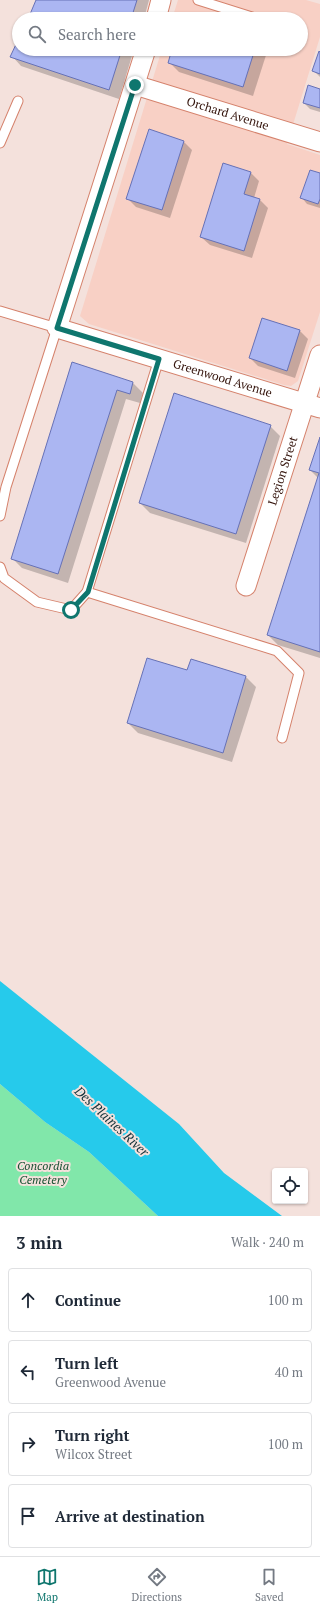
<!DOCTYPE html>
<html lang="en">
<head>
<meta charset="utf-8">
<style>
  :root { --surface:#fff; --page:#f2f2f3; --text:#1f2937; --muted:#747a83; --line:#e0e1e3; --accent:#0f766e }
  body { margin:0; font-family:"PT Serif",serif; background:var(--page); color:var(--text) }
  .controls { position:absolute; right:12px; bottom:12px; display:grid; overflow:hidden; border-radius:4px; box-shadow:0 1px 3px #0004 }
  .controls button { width:36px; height:36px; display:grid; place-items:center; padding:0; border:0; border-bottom:1px solid var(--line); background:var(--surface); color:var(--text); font:20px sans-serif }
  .stop { position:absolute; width:12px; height:12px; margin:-9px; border:3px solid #0f766e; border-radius:50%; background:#fff }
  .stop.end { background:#0f766e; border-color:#fff; box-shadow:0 1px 4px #0008 }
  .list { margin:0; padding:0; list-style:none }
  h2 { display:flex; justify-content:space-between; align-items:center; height:52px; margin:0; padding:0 16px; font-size:17px }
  h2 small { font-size:13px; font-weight:400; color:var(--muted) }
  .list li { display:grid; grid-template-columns:26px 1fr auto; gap:12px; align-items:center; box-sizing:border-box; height:64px; margin:0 8px 8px; padding:0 8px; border:1px solid var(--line); border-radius:4px }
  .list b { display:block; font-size:15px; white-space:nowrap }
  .list p { margin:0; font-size:13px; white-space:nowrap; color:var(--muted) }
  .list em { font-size:13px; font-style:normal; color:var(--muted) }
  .icon { flex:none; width:22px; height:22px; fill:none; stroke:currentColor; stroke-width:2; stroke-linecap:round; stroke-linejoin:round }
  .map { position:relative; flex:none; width:320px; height:1216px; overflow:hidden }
  .search { position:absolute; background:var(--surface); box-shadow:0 1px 3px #0004; left:12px; right:12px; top:12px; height:44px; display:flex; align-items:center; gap:10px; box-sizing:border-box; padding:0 14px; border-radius:22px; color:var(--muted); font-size:15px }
  .sheet { height:340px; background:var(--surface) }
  nav { display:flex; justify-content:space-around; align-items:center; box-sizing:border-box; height:56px; border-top:1px solid var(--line); background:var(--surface); font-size:11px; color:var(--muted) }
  nav a { display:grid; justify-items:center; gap:2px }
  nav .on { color:var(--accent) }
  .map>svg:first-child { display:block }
  .built { fill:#f8d0c5 }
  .green { fill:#81e7aa }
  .water { fill:#26caeb }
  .shadow { fill:#0003 }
  .building { fill:#abb6f2; stroke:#6671b6 }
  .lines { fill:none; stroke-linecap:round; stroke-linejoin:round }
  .service-casing { stroke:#d5826c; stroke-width:11 }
  .minor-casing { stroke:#d5826c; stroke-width:21 }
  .service { stroke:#fff; stroke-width:9 }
  .minor { stroke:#fff; stroke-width:19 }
  .route { stroke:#0f766e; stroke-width:5 }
  .labels { text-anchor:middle; stroke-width:4; stroke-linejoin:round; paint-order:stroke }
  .street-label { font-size:12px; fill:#34140c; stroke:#f4e1dc }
  .park-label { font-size:12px; font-style:italic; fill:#185032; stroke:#f4e1dc }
  .water-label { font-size:13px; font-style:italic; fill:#113038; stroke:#f4e1dc }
</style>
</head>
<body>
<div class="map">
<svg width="320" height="1216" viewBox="0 0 320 1216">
  <rect width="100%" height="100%" fill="#f4e1dc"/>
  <polygon class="built" points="178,0 306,0 320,4 320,37 287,144 320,155 320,312 298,381 291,386 284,385 89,324 80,316 162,49 301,49 301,19 172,19"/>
  <polygon class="green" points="0,1084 45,1122 89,1152 158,1216 0,1216"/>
  <polygon class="water" points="0,981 179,1124 224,1173 282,1216 158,1216 89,1152 45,1122 0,1084"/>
  <g class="shadow">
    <polygon points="38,0 149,0 144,19 29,19"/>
    <polygon points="19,40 19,49 134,49 119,99 21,66 12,56"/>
    <polygon points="173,49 268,49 253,96 179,72 169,62"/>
    <polygon points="320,53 320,77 314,71"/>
    <polygon points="320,90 320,112 310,109 304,103"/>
    <polygon points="184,142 192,150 170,218 136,207 127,198"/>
    <polygon points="224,165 251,173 259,181 254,198 260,200 268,208 252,258 210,245 201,237"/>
    <polygon points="320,174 320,208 307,204 302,198"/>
    <polygon points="263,319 300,331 308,339 295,378 258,366 250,358"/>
    <polygon points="73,363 133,383 143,393 140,403 126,399 68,583 22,568 12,558"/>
    <polygon points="270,426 280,436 246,543 150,513 140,503"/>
    <polygon points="320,440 320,658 278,645 268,635 318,478 310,470"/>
    <polygon points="188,671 246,677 256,687 232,762 138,733 128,723"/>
  </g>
  <g class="building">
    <polygon points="36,0 137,0 131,19 28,19"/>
    <polygon points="184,14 200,19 182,19"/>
    <polygon points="19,38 19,49 122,49 109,90 10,57"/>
    <polygon points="172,49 255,49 243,87 168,63"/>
    <polygon points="319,51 320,52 320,74 312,71"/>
    <polygon points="308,85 320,89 320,108 303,103"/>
    <polygon points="149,129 184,141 162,210 126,199"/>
    <polygon points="223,163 251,172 244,194 260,199 244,251 200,237"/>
    <polygon points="310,170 320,173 320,199 318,204 300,198"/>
    <polygon points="262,318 300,330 287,371 249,358"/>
    <polygon points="72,362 133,382 130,394 117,390 58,574 11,559"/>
    <polygon points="174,393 271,425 236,534 139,503"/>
    <polygon points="320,437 320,652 267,635 319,473 309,470"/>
    <polygon points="147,658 187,670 191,659 246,676 223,753 127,723"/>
  </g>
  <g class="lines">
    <defs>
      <g id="service">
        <polyline points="198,0 252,17"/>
        <polyline points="0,143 18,101"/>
        <polyline points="0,311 57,328 6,487 0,516"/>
        <polyline points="0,567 4,578 37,602 71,610 87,592 159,359"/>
        <polyline points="87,592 277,651 299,673 282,738"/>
      </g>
      <g id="minor">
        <polyline points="156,19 161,0"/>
        <path id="s1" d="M146 49 57 328 320 408"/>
        <path id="s2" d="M135 85 320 142"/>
        <path id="s3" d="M246 586 320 355"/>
      </g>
    </defs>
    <use href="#service" class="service-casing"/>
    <use href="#minor" class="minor-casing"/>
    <use href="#service" class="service"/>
    <use href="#minor" class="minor"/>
  </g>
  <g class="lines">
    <polyline class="route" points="71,610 88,592 159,359 57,328 135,85"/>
  </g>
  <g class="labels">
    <g class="street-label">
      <text dy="4" stroke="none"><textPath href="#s2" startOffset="97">Orchard Avenue</textPath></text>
      <text dy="4" stroke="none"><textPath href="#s1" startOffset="466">Greenwood Avenue</textPath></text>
      <text dy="4" stroke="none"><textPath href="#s3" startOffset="121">Legion Street</textPath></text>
    </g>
    <g class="park-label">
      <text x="43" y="1170">Concordia<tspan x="43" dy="14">Cemetery</tspan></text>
    </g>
    <g class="water-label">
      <text transform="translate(112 1121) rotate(43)" y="5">Des Plaines River</text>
    </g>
  </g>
</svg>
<div class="controls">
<button><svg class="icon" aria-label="locate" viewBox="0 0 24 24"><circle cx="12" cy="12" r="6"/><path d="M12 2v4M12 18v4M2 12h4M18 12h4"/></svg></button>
</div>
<div class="stop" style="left:71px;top:610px"></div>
<div class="stop end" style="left:135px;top:85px"></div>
<div class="search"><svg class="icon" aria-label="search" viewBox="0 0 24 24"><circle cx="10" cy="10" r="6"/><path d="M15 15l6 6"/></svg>Search here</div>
</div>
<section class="sheet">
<h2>3 min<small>Walk · 240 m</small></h2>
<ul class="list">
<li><svg class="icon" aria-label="ahead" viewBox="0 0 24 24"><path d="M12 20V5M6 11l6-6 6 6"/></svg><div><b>Continue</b></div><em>100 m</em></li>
<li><svg class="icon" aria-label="left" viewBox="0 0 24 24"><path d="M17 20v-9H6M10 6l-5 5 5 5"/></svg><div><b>Turn left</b><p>Greenwood Avenue</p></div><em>40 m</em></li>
<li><svg class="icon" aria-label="right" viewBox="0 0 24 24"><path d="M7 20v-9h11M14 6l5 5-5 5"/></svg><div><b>Turn right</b><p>Wilcox Street</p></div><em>100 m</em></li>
<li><svg class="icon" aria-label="arrive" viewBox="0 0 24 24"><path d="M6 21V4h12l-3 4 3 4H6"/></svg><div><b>Arrive at destination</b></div></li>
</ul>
</section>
<nav>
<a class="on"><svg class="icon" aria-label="map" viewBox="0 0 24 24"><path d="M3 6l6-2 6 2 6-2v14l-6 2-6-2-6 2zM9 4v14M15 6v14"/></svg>Map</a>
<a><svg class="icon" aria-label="directions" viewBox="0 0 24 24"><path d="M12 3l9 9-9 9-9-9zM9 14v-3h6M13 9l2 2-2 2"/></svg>Directions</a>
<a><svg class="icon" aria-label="saved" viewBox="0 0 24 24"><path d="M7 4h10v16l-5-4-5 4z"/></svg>Saved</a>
</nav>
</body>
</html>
